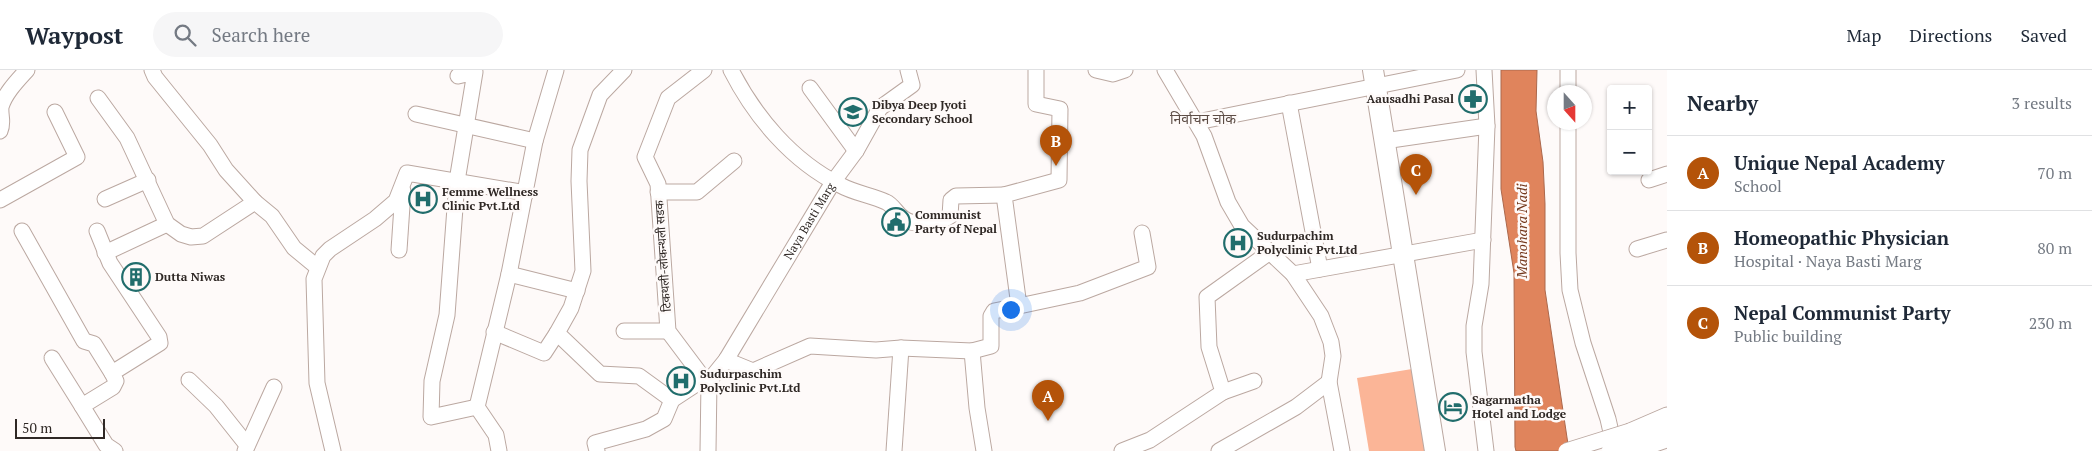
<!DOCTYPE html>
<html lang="en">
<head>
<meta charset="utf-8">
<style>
  :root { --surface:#fff; --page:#f6f6f7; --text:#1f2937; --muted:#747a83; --line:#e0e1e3; --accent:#b45309 }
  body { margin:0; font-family:"PT Serif","Noto Sans Devanagari",serif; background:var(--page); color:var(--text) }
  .controls { position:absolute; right:15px; top:15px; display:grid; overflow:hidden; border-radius:5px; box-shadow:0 1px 4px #0004 }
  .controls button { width:45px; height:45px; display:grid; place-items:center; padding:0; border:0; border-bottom:1px solid var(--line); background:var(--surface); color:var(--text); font:25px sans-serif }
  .compass { position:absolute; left:1547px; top:15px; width:45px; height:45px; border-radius:50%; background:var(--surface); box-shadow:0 1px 4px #0004; rotate:159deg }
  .scale { position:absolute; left:15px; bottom:12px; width:90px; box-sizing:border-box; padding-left:5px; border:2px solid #2f2825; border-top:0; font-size:14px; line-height:18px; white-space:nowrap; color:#2f2825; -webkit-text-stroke:4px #fefaf9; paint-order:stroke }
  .you { position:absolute; left:1010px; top:239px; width:18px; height:18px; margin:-12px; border:4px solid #fff; border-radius:50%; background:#1a73e8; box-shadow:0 0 0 8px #1a73e833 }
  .badge { display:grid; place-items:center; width:32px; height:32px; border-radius:50%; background:var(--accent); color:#fff; font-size:16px; font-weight:700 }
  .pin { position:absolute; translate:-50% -41px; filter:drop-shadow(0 1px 2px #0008) }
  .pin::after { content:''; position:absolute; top:26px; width:18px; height:15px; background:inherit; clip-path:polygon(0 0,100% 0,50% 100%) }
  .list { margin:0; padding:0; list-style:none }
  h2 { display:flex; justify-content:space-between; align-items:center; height:65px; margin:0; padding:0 20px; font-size:21px }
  h2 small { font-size:16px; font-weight:400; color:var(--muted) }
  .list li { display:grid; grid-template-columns:32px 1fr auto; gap:15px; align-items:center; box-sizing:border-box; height:75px; padding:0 20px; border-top:1px solid var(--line) }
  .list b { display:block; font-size:19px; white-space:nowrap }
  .list p { margin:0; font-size:16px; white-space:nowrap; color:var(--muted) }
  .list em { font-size:16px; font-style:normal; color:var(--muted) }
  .icon { flex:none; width:28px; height:28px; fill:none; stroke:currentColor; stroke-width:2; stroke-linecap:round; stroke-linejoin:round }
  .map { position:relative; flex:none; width:1667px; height:381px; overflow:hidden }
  header { display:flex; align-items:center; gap:30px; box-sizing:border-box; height:70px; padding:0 25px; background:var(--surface); border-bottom:1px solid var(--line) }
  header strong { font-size:24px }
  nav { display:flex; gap:28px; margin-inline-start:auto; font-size:18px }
  .search { width:350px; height:45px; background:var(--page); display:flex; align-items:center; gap:12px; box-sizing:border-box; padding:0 18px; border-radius:28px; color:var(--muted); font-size:19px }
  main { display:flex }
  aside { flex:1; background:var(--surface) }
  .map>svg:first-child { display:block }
  .green { fill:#fbb597 }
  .water { fill:#e0845c; stroke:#ab684c }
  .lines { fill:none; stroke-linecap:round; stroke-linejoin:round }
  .street-casing { stroke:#bba8a1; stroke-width:17 }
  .secondary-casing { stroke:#bba8a1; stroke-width:22 }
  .highway-casing { stroke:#bba8a1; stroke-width:28 }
  .street { stroke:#fff; stroke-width:15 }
  .secondary { stroke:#fff; stroke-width:20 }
  .highway { stroke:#fff; stroke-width:26 }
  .street-bridge-casing { stroke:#bba8a1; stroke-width:17; stroke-linecap:butt }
  .highway-bridge-casing { stroke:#bba8a1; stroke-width:28; stroke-linecap:butt }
  .street-bridge { stroke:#fff; stroke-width:15 }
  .highway-bridge { stroke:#fff; stroke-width:26 }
  .labels { text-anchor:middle; stroke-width:5; stroke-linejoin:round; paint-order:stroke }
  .poi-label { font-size:12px; font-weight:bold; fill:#2f2825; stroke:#fefaf9; text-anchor:start }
  .street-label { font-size:12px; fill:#2f2825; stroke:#fefaf9 }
  .neighbourhood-label { font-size:14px; fill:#5d4d46; stroke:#fefaf9 }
  .water-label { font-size:14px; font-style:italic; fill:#73371b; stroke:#fefaf9 }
</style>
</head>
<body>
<header>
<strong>Waypost</strong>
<div class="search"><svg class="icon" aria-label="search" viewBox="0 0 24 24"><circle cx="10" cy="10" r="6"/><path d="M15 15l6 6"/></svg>Search here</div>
<nav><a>Map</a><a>Directions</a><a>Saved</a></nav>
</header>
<main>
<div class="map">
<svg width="1667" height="381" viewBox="0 0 1667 381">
  <rect width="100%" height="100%" fill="#fefaf9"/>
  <polygon class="green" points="1412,299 1427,381 1369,381 1357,308"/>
  <polygon class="water" points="1501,0 1537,0 1536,41 1543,92 1545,134 1545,220 1569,381 1516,381 1515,377 1514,203 1501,119"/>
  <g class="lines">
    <defs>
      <g id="street">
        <polyline points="152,0 155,7 210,75 226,100 255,132"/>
        <polyline points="624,0 600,25 580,80 579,111 583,201 571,238 557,263 600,304 639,306 672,330"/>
        <polyline points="704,0 668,28 645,87 658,114 668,261 704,309 709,311 708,381"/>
        <path d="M731 0C755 47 792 91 840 115 854 123 871 125 886 132 893 135 896 143 903 148 915 157 937 155 950 146L951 130 956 126 1004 125"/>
        <polyline points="1036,0 1036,34 1060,39 1059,110 1004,125 1019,236 1080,223 1148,197 1142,163"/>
        <polyline points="1096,0 1113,4 1125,0"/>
        <polyline points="1165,0 1204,66 1228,132 1242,156 1293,204 1321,246 1331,272 1333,286 1329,312 1342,381"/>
        <polyline points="1484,0 1487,56 1481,214 1474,256 1474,282 1486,381"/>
        <polyline points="458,6 475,2 457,111 447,245 432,311 431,347 477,337"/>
        <polyline points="810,18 856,81"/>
        <polyline points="1568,22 1568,0"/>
        <polyline points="98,28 127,68 167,154 181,164 191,167 203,166 255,132 272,146 294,178 317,197"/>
        <polyline points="1289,33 1320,199"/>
        <polyline points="416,44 535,71"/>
        <polyline points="1197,52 1457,0"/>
        <polyline points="1568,52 1568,183 1570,220 1583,273 1608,349 1615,380"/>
        <path d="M0 61C4 52 0 46 1 37 5 23 18 10 27 0"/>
        <polyline points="1384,71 1487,56"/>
        <polyline points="1649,110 1667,104"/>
        <polyline points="658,122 697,122 734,91"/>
        <polyline points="105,129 148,110"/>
        <polyline points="0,130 77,87 55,42"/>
        <polyline points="22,161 84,271 94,274 112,303"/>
        <polyline points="97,161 110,193 159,267 160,273 112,303 116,311 113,317 82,336 106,375 115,381"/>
        <polyline points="1637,179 1667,170"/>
        <polyline points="399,180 403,121"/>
        <polyline points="105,183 167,154"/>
        <polyline points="509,204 577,221"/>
        <polyline points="1293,204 1483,170"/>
        <polyline points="624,261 668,261"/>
        <polyline points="494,262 544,283 557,263"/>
        <polyline points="52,288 82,336"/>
        <polyline points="726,290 753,301 810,276 876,280 901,278 972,281"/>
        <polyline points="189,310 216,336 247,375"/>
        <path id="s1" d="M709 311 726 290 833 112 856 81 880 38 912 15 908 0"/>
        <polyline points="1223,322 1254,311"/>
        <polyline points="1630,361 1667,345"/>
        <polyline points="245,381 274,317"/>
        <polyline points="333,381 317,313 314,209 323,186 330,179 375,149 396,131 407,103 526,123"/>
        <polyline points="499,381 496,365 477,337 509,204 535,71 556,0"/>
        <polyline points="597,381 595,373 646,359 664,349 672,330 704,309"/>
        <polyline points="894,381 901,278"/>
        <polyline points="984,381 977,338 972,281 991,276 991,246 994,241 1019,236"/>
        <polyline points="1122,381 1150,370 1223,322 1209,277 1207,227 1270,182"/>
        <polyline points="1219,381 1296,337 1329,312"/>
      </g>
      <polyline id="secondary" points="1373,0 1435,381"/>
      <polyline id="highway" points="1635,375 1667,364"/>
    </defs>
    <use href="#street" class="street-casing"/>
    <use href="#secondary" class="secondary-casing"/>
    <use href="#highway" class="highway-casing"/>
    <use href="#street" class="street"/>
    <use href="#secondary" class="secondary"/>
    <use href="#highway" class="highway"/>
    <defs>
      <polyline id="street-bridge" points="1566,381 1630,361"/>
      <polyline id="highway-bridge" points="1615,381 1635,375"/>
    </defs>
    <use href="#street-bridge" class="street-bridge-casing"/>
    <use href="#highway-bridge" class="highway-bridge-casing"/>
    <use href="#street-bridge" class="street-bridge"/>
    <use href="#highway-bridge" class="highway-bridge"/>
  </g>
  <defs>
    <symbol id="pharmacy-ring" viewBox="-11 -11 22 22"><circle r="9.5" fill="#fefaf9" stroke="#216d6c" stroke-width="1.5"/><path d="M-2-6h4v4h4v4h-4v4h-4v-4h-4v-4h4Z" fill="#216d6c"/></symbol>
    <symbol id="school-ring" viewBox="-11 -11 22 22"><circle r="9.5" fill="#fefaf9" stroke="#216d6c" stroke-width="1.5"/><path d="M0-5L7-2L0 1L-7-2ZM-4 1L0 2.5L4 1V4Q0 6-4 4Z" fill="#216d6c"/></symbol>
    <symbol id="hospital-ring" viewBox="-11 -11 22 22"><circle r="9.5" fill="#fefaf9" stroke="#216d6c" stroke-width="1.5"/><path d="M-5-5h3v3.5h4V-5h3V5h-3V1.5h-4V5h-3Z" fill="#216d6c"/></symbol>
    <symbol id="civic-ring" viewBox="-11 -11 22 22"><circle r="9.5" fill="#fefaf9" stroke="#216d6c" stroke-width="1.5"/><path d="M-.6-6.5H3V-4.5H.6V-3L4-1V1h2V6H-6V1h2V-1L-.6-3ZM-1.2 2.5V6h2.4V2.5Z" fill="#216d6c"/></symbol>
    <symbol id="building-ring" viewBox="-11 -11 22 22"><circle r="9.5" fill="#fefaf9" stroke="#216d6c" stroke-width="1.5"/><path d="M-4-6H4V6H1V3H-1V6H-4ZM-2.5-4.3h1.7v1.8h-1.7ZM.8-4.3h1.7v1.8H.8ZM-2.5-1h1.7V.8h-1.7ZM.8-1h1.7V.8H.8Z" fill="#216d6c"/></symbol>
    <symbol id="hotel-ring" viewBox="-11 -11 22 22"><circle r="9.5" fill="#fefaf9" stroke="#216d6c" stroke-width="1.5"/><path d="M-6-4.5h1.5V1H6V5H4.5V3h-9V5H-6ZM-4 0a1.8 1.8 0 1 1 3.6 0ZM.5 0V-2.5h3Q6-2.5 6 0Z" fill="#216d6c"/></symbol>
  </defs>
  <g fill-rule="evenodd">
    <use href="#pharmacy-ring" x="1457" y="13" width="32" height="32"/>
    <use href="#school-ring" x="837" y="26" width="32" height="32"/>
    <use href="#hospital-ring" x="407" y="113" width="32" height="32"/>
    <use href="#civic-ring" x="880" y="136" width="32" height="32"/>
    <use href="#hospital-ring" x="1222" y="157" width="32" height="32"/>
    <use href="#building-ring" x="120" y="191" width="32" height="32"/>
    <use href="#hospital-ring" x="665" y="295" width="32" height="32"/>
    <use href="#hotel-ring" x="1437" y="321" width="32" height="32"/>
  </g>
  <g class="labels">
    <g class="poi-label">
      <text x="1454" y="33" text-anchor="end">Aausadhi Pasal</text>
      <text x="872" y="39">Dibya Deep Jyoti<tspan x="872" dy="14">Secondary School</tspan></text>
      <text x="442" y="126">Femme Wellness<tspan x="442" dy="14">Clinic Pvt.Ltd</tspan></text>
      <text x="915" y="149">Communist<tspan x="915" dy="14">Party of Nepal</tspan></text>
      <text x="1257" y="170">Sudurpachim<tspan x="1257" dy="14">Polyclinic Pvt.Ltd</tspan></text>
      <text x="155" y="211">Dutta Niwas</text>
      <text x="700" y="308">Sudurpaschim<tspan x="700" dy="14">Polyclinic Pvt.Ltd</tspan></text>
      <text x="1472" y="334">Sagarmatha<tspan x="1472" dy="14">Hotel and Lodge</tspan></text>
    </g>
    <g class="street-label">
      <text dy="4" stroke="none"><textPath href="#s1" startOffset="189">Naya Basti Marg</textPath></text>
      <text transform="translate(663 186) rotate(-94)" y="4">टिकथली-लोकन्थली सडक</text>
    </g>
    <g class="neighbourhood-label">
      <text x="1203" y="54">निर्वाचन चोक</text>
    </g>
    <g class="water-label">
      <text transform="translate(1522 161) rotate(-90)" y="5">Manohara Nadi</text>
    </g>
  </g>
</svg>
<div class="controls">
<button>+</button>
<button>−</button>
</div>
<svg class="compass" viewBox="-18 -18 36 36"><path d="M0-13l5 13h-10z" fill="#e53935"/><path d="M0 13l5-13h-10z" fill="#747a83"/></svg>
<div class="scale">50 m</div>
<div class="you"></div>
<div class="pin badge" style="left:1048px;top:351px">A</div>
<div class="pin badge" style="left:1056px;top:96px">B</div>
<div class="pin badge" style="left:1416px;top:125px">C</div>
</div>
<aside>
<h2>Nearby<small>3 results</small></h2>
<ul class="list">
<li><span class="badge">A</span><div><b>Unique Nepal Academy</b><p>School</p></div><em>70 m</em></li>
<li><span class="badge">B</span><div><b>Homeopathic Physician</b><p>Hospital · Naya Basti Marg</p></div><em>80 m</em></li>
<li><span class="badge">C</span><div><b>Nepal Communist Party</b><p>Public building</p></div><em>230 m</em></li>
</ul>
</aside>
</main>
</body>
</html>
